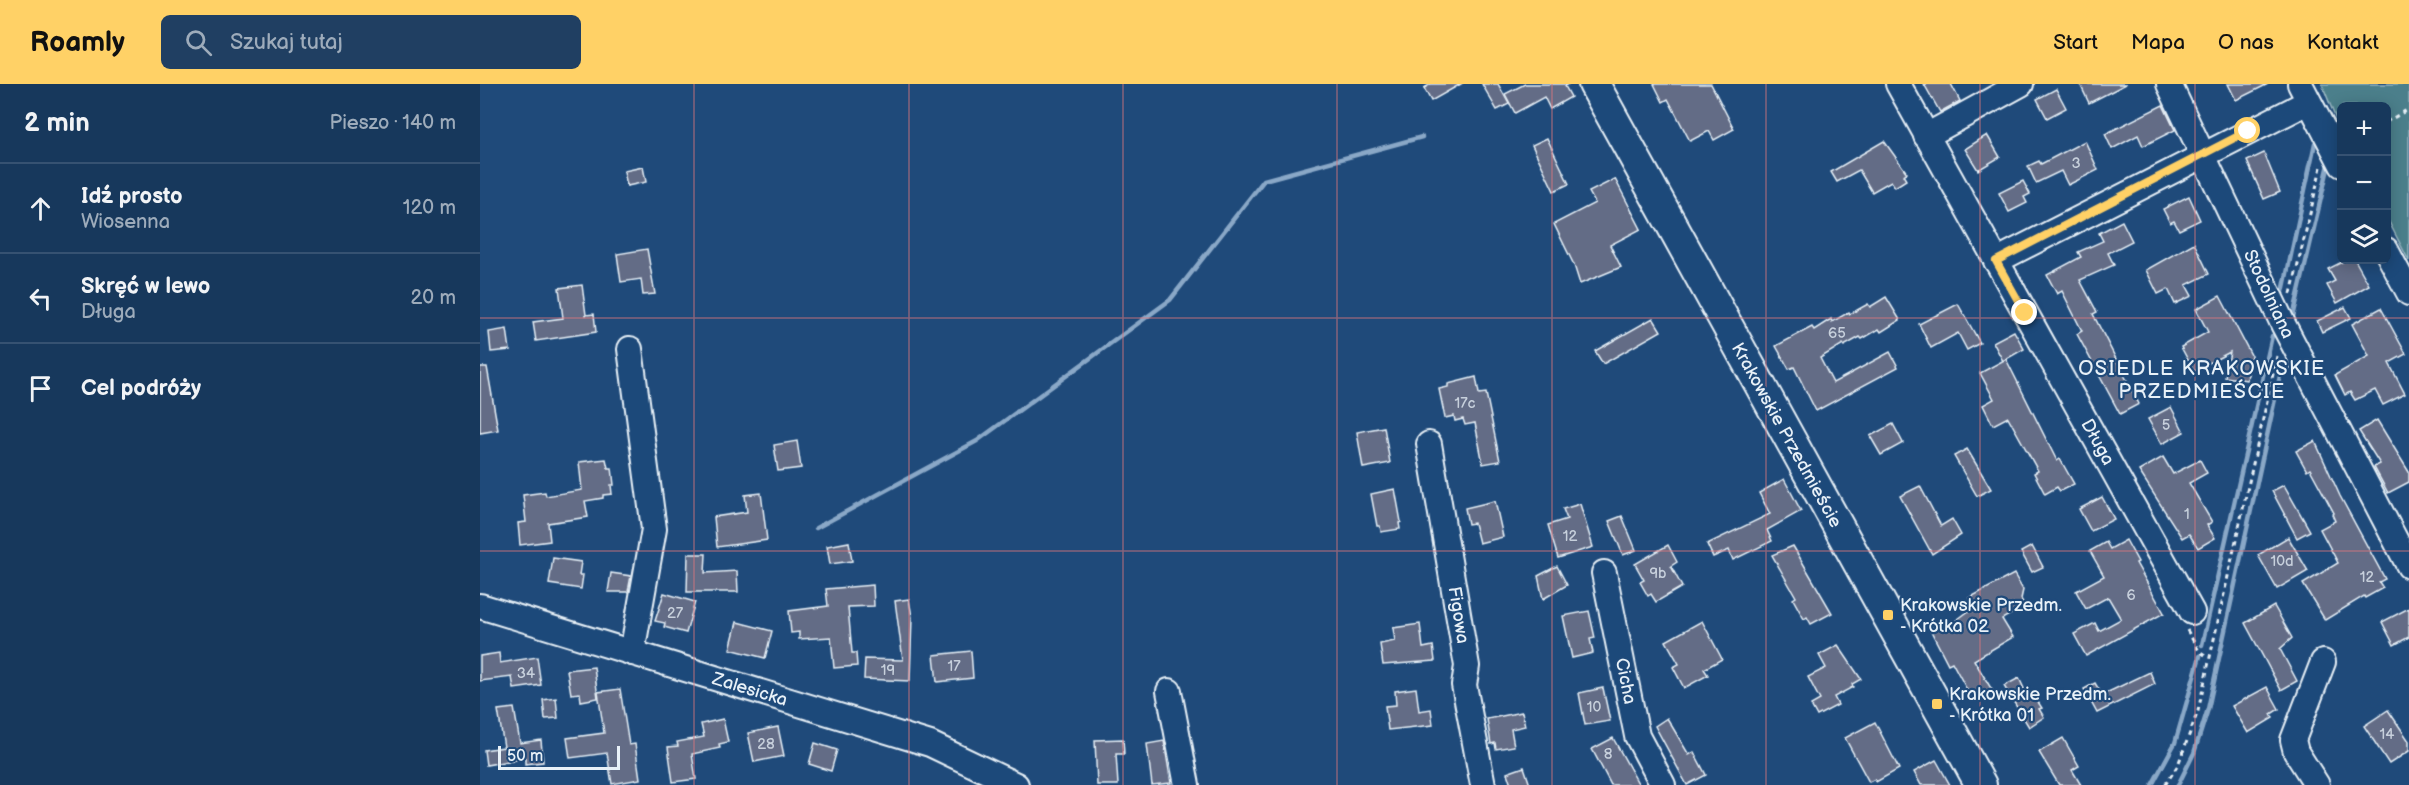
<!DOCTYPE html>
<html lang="pl">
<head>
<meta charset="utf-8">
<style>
  :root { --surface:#17385c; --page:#203f62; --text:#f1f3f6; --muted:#9eacbb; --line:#365272; --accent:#ffd166 }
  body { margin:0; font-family:"Balsamiq Sans",sans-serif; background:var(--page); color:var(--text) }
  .controls { position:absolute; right:18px; top:18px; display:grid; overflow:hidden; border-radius:9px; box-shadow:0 3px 15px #0003 }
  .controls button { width:54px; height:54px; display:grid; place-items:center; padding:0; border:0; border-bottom:2px solid var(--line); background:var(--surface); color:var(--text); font:30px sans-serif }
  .scale { position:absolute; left:18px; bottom:15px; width:122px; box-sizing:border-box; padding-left:6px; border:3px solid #e8f1f8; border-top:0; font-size:16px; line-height:21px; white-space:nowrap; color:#e8f1f8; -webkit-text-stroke:4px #1f4a7a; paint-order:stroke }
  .stop { position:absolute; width:18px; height:18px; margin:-14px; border:4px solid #ffd166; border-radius:50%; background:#fff }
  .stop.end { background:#ffd166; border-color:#fff; box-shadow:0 2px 6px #0008 }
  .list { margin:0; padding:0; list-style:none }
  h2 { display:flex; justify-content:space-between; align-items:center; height:78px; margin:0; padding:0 24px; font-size:26px }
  h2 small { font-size:20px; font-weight:400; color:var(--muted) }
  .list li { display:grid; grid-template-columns:39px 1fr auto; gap:18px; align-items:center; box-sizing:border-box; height:90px; padding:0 24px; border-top:2px solid var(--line) }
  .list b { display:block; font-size:22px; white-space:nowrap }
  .list p { margin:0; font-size:20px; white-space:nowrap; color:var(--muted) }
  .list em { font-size:20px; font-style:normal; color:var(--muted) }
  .icon { flex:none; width:33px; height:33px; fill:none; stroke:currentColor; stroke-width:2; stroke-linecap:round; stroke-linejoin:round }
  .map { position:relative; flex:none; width:1929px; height:701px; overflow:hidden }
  header { display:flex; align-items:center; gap:36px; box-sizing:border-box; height:84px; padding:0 30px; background:var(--accent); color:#111 }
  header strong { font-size:28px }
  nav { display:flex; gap:33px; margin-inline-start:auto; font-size:21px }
  .search { width:420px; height:54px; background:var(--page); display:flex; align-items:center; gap:15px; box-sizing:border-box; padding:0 21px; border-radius:9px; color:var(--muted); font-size:22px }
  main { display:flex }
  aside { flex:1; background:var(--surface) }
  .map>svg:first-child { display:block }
  .green { fill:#4c7f8b; stroke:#9ab8c2; stroke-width:1.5 }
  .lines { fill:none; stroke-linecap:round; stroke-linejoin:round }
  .stream { stroke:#8aa8c7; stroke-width:4.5 }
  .building { fill:#646c86; stroke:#e8f1f8; stroke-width:1.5 }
  .minor-casing { stroke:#e8f1f8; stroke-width:28 }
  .major-casing { stroke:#e8f1f8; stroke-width:34 }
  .path { stroke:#e8f1f8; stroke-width:3; stroke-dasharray:4.5 4.5; stroke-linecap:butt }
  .minor { stroke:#1f4a7a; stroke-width:24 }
  .major { stroke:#1f4a7a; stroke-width:30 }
  .route { stroke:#ffd166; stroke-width:8 }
  .grid { fill:none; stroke:#dd787b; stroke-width:1.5; stroke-opacity:0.55 }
  .poi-dot { fill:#ffd166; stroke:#1f4a7a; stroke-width:2 }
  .labels { text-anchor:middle; stroke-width:4.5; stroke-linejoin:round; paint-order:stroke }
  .number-label { font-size:15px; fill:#c7d0dc }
  .street-label { font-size:18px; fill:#e8f1f8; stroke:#1f4a7a }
  .poi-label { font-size:18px; fill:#e8f1f8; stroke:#1f4a7a; text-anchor:start }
  .neighbourhood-label { font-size:20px; letter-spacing:1.5px; fill:#e8f1f8; stroke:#1f4a7a }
</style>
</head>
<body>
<header>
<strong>Roamly</strong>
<div class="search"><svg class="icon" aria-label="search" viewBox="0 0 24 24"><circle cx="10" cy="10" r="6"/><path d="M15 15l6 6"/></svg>Szukaj tutaj</div>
<nav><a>Start</a><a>Mapa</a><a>O nas</a><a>Kontakt</a></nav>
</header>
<main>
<aside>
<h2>2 min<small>Pieszo · 140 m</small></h2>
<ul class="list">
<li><svg class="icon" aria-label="ahead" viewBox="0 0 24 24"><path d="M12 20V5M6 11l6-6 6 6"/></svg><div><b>Idź prosto</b><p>Wiosenna</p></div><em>120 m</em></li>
<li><svg class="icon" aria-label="left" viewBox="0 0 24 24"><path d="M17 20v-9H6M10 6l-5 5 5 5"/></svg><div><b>Skręć w lewo</b><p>Długa</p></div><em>20 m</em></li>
<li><svg class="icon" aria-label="arrive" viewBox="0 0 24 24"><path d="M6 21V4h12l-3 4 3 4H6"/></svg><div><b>Cel podróży</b></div></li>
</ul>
</aside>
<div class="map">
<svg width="1929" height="701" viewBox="0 0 1929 701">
  <rect width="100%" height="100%" fill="#1f4a7a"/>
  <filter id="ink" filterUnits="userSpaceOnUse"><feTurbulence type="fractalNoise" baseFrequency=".0167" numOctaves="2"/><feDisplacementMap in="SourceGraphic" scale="12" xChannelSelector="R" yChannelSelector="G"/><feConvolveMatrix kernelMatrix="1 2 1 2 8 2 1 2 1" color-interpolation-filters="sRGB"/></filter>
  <g filter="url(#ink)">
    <polygon class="green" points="1842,0 1929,0 1929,177 1907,134 1906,22 1862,22 1861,48"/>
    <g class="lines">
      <g class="stream">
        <polyline points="1803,208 1835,59"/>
        <polyline points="1813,233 1849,80"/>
        <polyline points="336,444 497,357 690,216 784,96 942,53"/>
        <polyline points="1722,561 1792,252"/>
        <polyline points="1672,701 1695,659 1720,572"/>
        <polyline points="1698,701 1714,669 1728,625 1803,278"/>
      </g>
    </g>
    <g class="building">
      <polygon points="951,0 981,0 951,17 944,4"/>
      <polygon points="1002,0 1018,0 1029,20 1017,26"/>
      <polygon points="1045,0 1089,0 1085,2 1091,13 1070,25 1064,13 1035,29 1025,10"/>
      <polygon points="1174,0 1231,0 1254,45 1234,56 1229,47 1210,57 1188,15 1183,18"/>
      <polygon points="1444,0 1471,0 1480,17 1460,28"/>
      <polygon points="1600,0 1646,0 1609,19"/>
      <polygon points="1748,0 1788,0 1756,16"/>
      <polygon points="1576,5 1586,24 1567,34 1557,15"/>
      <polygon points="1683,21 1695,46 1663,62 1658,51 1632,65 1625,50"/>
      <polygon points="1507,51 1520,73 1498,86 1485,65"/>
      <polygon points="1067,54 1089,100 1074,107 1052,61"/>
      <polygon points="1404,57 1427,89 1423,91 1426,96 1415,103 1411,97 1392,108 1379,86 1357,98 1351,88"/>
      <polygon points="1605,57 1618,86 1588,101 1581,87 1556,99 1548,82 1559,77 1561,80"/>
      <polygon points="1784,69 1800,108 1784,115 1767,77"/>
      <polygon points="163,83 166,98 147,102 144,87"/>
      <polygon points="1135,95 1161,145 1130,161 1141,183 1100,200 1094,181 1074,140 1115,119 1109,108"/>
      <polygon points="1543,97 1550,110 1544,113 1547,119 1529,128 1519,109"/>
      <polygon points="1709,112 1720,136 1699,146 1694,137 1690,139 1683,125"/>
      <polygon points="1642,137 1652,157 1628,169 1634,181 1600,196 1617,228 1613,230 1659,320 1640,330 1597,250 1602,247 1582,207 1577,210 1567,191 1601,173 1598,168 1623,157 1619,149"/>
      <polygon points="1714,159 1729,190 1706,201 1712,212 1695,220 1688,205 1678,210 1666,186"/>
      <polygon points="167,165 175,210 163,211 161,195 141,198 137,170"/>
      <polygon points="1866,176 1875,176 1889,201 1857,219 1847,201 1855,197 1848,185"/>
      <polygon points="102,201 106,231 114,230 116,248 56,257 53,238 83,234 79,204"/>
      <polygon points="1740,212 1771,271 1767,296 1745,293 1750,268 1714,287 1701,263 1728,248 1716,225"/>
      <polygon points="1406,213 1420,236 1401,248 1399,245 1382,255 1380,253 1364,262 1363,260 1340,274 1353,299 1410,268 1418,283 1336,327 1314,283 1309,285 1296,262 1332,243 1334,246 1351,235 1352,238 1369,228 1370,230 1388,220 1390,223"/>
      <polygon points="1478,220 1500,259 1487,266 1478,249 1451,264 1439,240"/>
      <polygon points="1865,223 1871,234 1842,248 1837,237"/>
      <polygon points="1901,224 1926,270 1909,279 1925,310 1903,321 1895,306 1875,316 1870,308 1865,311 1855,291 1889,272 1872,240"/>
      <polygon points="1173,234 1181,247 1123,280 1115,267"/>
      <polygon points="27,245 30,266 11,268 9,248"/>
      <polygon points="1534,247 1544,265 1523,277 1513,258"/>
      <polygon points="1526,275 1577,377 1580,375 1594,400 1580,407 1577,403 1565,410 1554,389 1558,387 1528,333 1513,341 1503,321 1514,315 1500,289"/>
      <polygon points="0,283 7,283 18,346 0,349"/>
      <polygon points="996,293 999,310 1006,309 1020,377 1003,380 995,339 985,341 983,335 975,337 974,332 965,334 959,305 968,303 968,300"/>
      <polygon points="1691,323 1704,348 1682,360 1668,335"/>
      <polygon points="1897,336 1929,388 1929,398 1908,409 1894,383 1900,380 1879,347"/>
      <polygon points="1413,340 1423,359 1401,371 1390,352"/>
      <polygon points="904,343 910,379 883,384 877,348"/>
      <polygon points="317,357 321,384 298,387 294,361"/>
      <polygon points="1835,357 1860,412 1905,495 1899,498 1903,504 1885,514 1884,512 1845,536 1823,500 1858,479 1840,445 1855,437 1852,430 1854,429 1830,385 1827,387 1816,367"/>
      <polygon points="1487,365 1511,405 1497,412 1474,372"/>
      <polygon points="1683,373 1693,390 1720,376 1727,389 1709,399 1732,438 1727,441 1735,454 1718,464 1709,450 1702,454 1659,387"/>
      <polygon points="126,375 128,384 132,384 134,401 131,401 132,410 123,411 123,414 105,417 108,433 68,439 70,457 40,461 38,439 46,438 43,411 65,408 66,412 102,406 99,378"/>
      <polygon points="1304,395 1321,427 1287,446 1292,457 1253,476 1249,466 1233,473 1227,460 1290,430 1279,409"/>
      <polygon points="1804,401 1830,447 1817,454 1792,407"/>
      <polygon points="1440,402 1461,442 1472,435 1481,451 1452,470 1420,412"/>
      <polygon points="915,405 921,438 919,439 920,445 901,448 900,442 897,442 891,410"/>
      <polygon points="281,409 287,456 237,463 234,433 267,428 265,411"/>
      <polygon points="1622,413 1634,435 1611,447 1599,425"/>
      <polygon points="1015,417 1023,453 999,459 994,439 988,440 985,424"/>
      <polygon points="1100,420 1113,463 1078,474 1068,441 1087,435 1083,425"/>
      <polygon points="1142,432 1156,466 1143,471 1129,437"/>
      <polygon points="1808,453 1828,487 1797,505 1778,471"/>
      <polygon points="1646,456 1658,478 1656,479 1684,529 1606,572 1594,550 1615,539 1619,547 1641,535 1628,513 1606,525 1596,507 1624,492 1610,467 1626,458 1630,465"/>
      <polygon points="369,458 372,477 350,480 347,462"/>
      <polygon points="1188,461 1197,478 1191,482 1202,503 1176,518 1171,510 1168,512 1160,498 1164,496 1155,480"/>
      <polygon points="1313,462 1352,529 1331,540 1327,533 1324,535 1313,515 1316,513 1292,471"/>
      <polygon points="1552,462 1563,483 1552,488 1541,468"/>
      <polygon points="208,470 226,470 225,489 257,487 258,508 207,508"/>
      <polygon points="73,474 101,478 99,491 103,491 101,505 69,500"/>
      <polygon points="1077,482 1087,501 1063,515 1058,492"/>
      <polygon points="131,489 151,492 148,508 128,508"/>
      <polygon points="1534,490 1543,506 1541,515 1545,522 1522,535 1533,553 1494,576 1512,606 1493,617 1472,578 1468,580 1450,545 1467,536 1470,541 1494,523 1489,514"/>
      <polygon points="393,501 394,522 368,523 372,569 376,569 377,582 354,584 351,553 319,555 319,548 311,549 309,527 348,522 346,505"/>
      <polygon points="184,509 215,518 206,549 184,543 185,539 175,537"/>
      <polygon points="429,515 432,533 430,597 384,595 385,575 423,576 415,517"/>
      <polygon points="1794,522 1812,554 1800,565 1817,597 1801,606 1765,539"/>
      <polygon points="1929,524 1929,553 1914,561 1902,538"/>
      <polygon points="1109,527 1115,554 1110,555 1113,569 1092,574 1083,532"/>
      <polygon points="1222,537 1242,575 1224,585 1228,591 1204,604 1193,583 1199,580 1186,557"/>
      <polygon points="257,538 292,547 285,574 250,565"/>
      <polygon points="940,540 943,564 953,562 955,577 903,581 900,560 915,557 913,544"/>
      <polygon points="1358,561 1381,595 1372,600 1373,603 1354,613 1358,621 1337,632 1331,621 1340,616 1328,593 1346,584 1339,571"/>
      <polygon points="491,567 493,594 457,598 454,571"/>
      <polygon points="19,569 20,579 57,573 61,601 34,605 32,593 0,597 0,572"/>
      <polygon points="114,583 118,614 101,617 100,609 91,610 87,586"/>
      <polygon points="1670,588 1675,600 1617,629 1604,605 1615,599 1622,611"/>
      <polygon points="1539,594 1549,615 1554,612 1562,624 1559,625 1564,633 1549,643 1524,602"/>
      <polygon points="1787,603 1799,625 1791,630 1793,634 1768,649 1752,622"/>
      <polygon points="936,604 939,627 951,625 953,641 908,646 905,622 916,621 915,607"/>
      <polygon points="1123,604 1130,637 1105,641 1099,609"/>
      <polygon points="140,605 149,661 155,660 160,695 132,700 127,669 90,674 87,654 124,649 118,608"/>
      <polygon points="76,614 78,634 65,635 63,616"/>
      <polygon points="34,624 40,659 61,656 63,678 45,680 45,674 6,681 4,666 24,663 18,626"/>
      <polygon points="1908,626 1929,657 1929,667 1909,680 1884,642"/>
      <polygon points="1042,628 1045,642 1031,645 1034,662 1016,665 1015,659 1011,660 1007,635"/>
      <polygon points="1187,634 1209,671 1214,668 1226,691 1207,701 1175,642"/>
      <polygon points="243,635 248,658 239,660 240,664 212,670 216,695 193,698 188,663 198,662 197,658 224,653 221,640"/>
      <polygon points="1395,638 1419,685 1396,698 1395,695 1389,698 1365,654"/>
      <polygon points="298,643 304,672 274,678 268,649"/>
      <polygon points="1133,654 1159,701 1131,701 1112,665"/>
      <polygon points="1583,654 1599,682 1592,686 1601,701 1579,701 1559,668"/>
      <polygon points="643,655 644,670 636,670 638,701 617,701 615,656"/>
      <polygon points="684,657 691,699 672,701 667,660"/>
      <polygon points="335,659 357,666 351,687 329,680"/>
      <polygon points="1456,676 1470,701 1441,701 1434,688"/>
      <polygon points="1044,683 1050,701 1031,701 1027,689"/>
    </g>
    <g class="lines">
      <defs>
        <g id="minor">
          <polyline points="1418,0 1712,528"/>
          <polyline points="1689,0 1804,242 1929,482"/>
          <polyline points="1820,0 1862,81"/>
          <polyline points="1446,52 1541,0"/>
          <polyline points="1906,166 1929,209"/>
          <polyline points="1516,177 1828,18"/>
          <polyline points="150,265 174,445 152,569"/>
          <polyline points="949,360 987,582 984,601 1003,701"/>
          <polyline points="1124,489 1157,652 1183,701"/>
          <polyline points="0,522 450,660 536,701"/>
          <polyline points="689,607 707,701"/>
          <polyline points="1837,701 1816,668 1813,656 1843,578"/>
        </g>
        <polyline id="major" points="1114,0 1501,701"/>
      </defs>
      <use href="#minor" class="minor-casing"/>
      <use href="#major" class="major-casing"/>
      <g class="path">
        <polyline points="1906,38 1929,25"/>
        <polyline points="1811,210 1841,83"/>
        <polyline points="1707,546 1719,567 1728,573"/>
        <polyline points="1685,701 1698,681 1718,627 1797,272"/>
      </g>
      <use href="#minor" class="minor"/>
      <use href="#major" class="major"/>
    </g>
  </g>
  <g class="lines" filter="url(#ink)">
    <polyline class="route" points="1545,229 1516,177 1768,47"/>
  </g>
  <path class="grid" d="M214 0V701M429 0V701M643 0V701M857 0V701M1072 0V701M1286 0V701M1500 0V701M1715 0V701M0 234H1929M0 467H1929"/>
  <g class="poi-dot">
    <rect x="1402" y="525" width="12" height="12" rx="3"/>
    <rect x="1451" y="614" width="12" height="12" rx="3"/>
  </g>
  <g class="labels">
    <g class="number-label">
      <text x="1596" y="84">3</text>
      <text x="1357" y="254">65</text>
      <text x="985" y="324">17c</text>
      <text x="1686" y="346">5</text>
      <text x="1707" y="435">1</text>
      <text x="1090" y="457">12</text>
      <text x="1802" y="482">10d</text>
      <text x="1178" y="494">9b</text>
      <text x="1887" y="498">12</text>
      <text x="1651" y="516">6</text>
      <text x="195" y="534">27</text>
      <text x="474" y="587">17</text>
      <text x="408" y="591">19</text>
      <text x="46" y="594">34</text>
      <text x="1114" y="628">10</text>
      <text x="1907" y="655">14</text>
      <text x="286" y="665">28</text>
      <text x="1128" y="675">8</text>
    </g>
    <g class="street-label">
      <text transform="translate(1789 210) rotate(65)" y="6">Stodolniana</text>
      <text transform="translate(1307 351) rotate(61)" y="6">Krakowskie Przedmieście</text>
      <text transform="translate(1618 358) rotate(61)" y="6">Długa</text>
      <text transform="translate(979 531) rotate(81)" y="6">Figowa</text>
      <text transform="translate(1146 597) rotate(79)" y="6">Cicha</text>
      <text transform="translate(270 605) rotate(17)" y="6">Zalesicka</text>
    </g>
    <g class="poi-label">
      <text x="1420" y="527">Krakowskie Przedm.<tspan x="1420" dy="21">- Krótka 02</tspan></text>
      <text x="1469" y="616">Krakowskie Przedm.<tspan x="1469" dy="21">- Krótka 01</tspan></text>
    </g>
    <g class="neighbourhood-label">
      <text x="1722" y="291">OSIEDLE KRAKOWSKIE<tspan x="1722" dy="23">PRZEDMIEŚCIE</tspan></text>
    </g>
  </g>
</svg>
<div class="controls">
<button>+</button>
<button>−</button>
<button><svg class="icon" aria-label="layers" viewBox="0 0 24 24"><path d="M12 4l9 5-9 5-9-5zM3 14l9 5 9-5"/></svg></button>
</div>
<div class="scale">50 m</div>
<div class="stop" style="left:1768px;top:47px"></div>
<div class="stop end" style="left:1545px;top:229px"></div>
</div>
</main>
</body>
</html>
